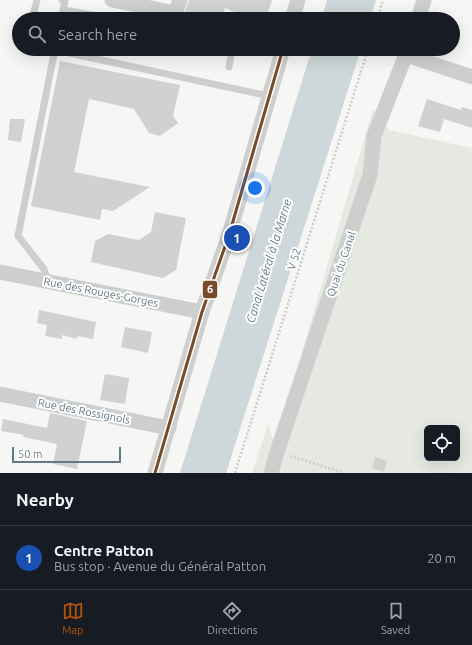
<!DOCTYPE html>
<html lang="en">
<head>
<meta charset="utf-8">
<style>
  :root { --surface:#171b24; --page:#242831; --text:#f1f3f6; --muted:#9ea1a6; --line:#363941; --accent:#b45309 }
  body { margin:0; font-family:Ubuntu,sans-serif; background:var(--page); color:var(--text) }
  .controls { position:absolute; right:12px; bottom:12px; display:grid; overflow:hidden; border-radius:6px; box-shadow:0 4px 16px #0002 }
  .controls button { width:36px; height:36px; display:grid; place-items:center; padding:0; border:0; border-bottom:1px solid var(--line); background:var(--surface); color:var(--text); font:20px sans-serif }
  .scale { position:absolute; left:12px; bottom:10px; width:109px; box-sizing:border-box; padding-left:4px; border:2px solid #637986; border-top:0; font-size:11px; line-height:14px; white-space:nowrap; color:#637986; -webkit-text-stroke:3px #fff; paint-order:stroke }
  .you { position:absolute; left:255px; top:188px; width:14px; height:14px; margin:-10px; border:3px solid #fff; border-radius:50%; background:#1a73e8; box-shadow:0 0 0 6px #1a73e833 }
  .badge { display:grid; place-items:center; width:26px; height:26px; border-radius:50%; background:var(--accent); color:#fff; font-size:13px; font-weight:700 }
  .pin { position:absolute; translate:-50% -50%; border:2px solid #fff; box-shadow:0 1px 4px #0006 }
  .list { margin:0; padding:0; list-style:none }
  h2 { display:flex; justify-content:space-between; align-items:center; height:52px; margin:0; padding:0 16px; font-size:17px }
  h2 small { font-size:13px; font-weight:400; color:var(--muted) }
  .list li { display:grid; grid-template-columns:26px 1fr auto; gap:12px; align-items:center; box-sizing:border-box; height:64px; padding:0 16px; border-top:1px solid var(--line) }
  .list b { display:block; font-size:15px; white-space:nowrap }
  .list p { margin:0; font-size:13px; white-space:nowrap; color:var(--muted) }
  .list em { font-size:13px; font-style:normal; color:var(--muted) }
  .icon { flex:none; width:22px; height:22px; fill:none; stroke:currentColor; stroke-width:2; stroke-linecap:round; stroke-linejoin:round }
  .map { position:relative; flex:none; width:472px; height:473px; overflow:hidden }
  .search { position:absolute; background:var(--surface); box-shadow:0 4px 16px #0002; left:12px; right:12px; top:12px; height:44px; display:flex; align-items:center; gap:10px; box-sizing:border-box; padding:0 14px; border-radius:22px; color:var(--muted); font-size:15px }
  .sheet { height:116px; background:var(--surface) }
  nav { display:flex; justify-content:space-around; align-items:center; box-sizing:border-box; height:56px; border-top:1px solid var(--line); background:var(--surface); font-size:11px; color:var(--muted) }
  nav a { display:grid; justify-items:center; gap:2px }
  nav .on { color:var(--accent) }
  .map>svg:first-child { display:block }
  .green { fill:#e6e9e2; fill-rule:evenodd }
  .water { fill:#ced7d9 }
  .building { fill:#d0d2d1 }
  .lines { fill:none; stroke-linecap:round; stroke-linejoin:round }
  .path { stroke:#cccccd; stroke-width:2.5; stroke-dasharray:2 2; stroke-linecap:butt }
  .lane { stroke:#cdcfcf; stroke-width:7 }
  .street { stroke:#cdcfcf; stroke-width:15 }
  .bus-1-casing { stroke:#fff; stroke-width:6 }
  .bus-1 { stroke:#7a4b2a; stroke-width:3 }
  .labels { text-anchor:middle; stroke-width:4; stroke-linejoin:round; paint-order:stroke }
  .street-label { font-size:11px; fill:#637986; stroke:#fff }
  .water-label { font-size:12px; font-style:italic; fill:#5f7b83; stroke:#fff }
  .line-badge { stroke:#fff; stroke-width:1.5 }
  .badge-label { font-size:11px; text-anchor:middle; font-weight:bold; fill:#fff }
</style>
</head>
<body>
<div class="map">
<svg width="472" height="473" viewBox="0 0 472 473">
  <rect width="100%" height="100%" fill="#f6f6f4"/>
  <path class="green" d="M373 109 389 130 472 148V473H252L268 424 277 451 302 352ZM427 428H457V458H427Z"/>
  <g class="water">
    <polygon points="327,0 376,0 370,19 321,19"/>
    <polygon points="312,49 361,49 226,473 180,473"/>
  </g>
  <g class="building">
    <polygon points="189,0 272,0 266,19 251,19 225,8 222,19 182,19 188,3"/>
    <polygon points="60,61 180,85 173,116 178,123 160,136 149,133 134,109 89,99 74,172 150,187 113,211 102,209 100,220 31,206"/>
    <polygon points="427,99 461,110 462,107 472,110 472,128 444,119 440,132 418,126"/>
    <polygon points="10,119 25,119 21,142 8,140"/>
    <polygon points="155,212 186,218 176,270 163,278 91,262 95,241 108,234 139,240 151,232"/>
    <polygon points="39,310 96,322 93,339 77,336 77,339 62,335 62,339 45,336 47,325 37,323"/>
    <polygon points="125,327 152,332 148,353 121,347"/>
    <polygon points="105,374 129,378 125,404 100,400"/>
    <polygon points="50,413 87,421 77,469 53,464 57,444 23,437 24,435 1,431 3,419 47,428"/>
    <polygon points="375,457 387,461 384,472 372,468"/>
  </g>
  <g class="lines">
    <g class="path">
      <polyline points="377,19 383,0"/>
      <polyline points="290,456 345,473"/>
      <polyline points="235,473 368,49"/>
    </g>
    <g class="lane">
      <polyline points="63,10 117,19"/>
      <polyline points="32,19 37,0"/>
      <polyline points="61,19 65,1 62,0"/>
      <polyline points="55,50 269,96"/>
      <polyline points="229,67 232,49"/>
      <polyline points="48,281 44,269 18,236 55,49"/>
    </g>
    <g class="street">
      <polyline points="112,0 175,13 180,0"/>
      <polyline points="292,19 298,0"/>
      <polyline points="418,19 424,0"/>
      <polyline points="406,55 472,77"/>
      <polyline points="0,272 202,312"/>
      <polyline points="0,394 169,428"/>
      <polyline points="155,473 202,312 229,235 283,49"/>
      <polyline points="271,473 277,452 370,175 374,136 408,49"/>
    </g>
    <defs>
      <polyline id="bus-1" points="155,473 202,312 229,235 283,49"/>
    </defs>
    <use href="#bus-1" class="bus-1-casing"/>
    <use href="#bus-1" class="bus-1"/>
  </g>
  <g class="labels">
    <g class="street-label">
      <text transform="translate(294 259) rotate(-73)" y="4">V 52</text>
      <text transform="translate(341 264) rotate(-71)" y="4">Quai du Canal</text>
      <text transform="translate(101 292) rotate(11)" y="4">Rue des Rouges-Gorges</text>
      <text transform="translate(84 411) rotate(11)" y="4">Rue des Rossignols</text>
    </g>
    <g class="water-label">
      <text transform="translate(269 261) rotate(-73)" y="4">Canal Latéral à la Marne</text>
    </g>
  </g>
  <rect class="line-badge" x="202" y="280" width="16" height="19" rx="4" fill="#7a4b2a"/>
  <g class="badge-label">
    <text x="210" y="293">6</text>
  </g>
</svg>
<div class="controls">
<button><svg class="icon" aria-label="locate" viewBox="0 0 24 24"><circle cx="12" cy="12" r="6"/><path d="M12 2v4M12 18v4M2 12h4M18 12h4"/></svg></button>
</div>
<div class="scale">50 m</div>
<div class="you"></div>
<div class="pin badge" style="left:237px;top:238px;background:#1a4fb4">1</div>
<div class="search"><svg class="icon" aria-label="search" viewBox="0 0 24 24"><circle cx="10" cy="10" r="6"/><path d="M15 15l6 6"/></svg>Search here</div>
</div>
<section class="sheet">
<h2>Nearby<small></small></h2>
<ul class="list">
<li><span class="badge" style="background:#1a4fb4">1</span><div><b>Centre Patton</b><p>Bus stop · Avenue du Général Patton</p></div><em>20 m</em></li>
</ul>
</section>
<nav>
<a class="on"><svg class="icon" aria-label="map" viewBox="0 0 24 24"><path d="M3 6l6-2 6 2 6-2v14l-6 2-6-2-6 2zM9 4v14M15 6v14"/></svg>Map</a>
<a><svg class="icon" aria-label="directions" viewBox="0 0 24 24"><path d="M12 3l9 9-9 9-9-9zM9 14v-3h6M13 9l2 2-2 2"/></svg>Directions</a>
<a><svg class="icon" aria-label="saved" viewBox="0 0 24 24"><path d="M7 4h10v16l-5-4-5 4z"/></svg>Saved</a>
</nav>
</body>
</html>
